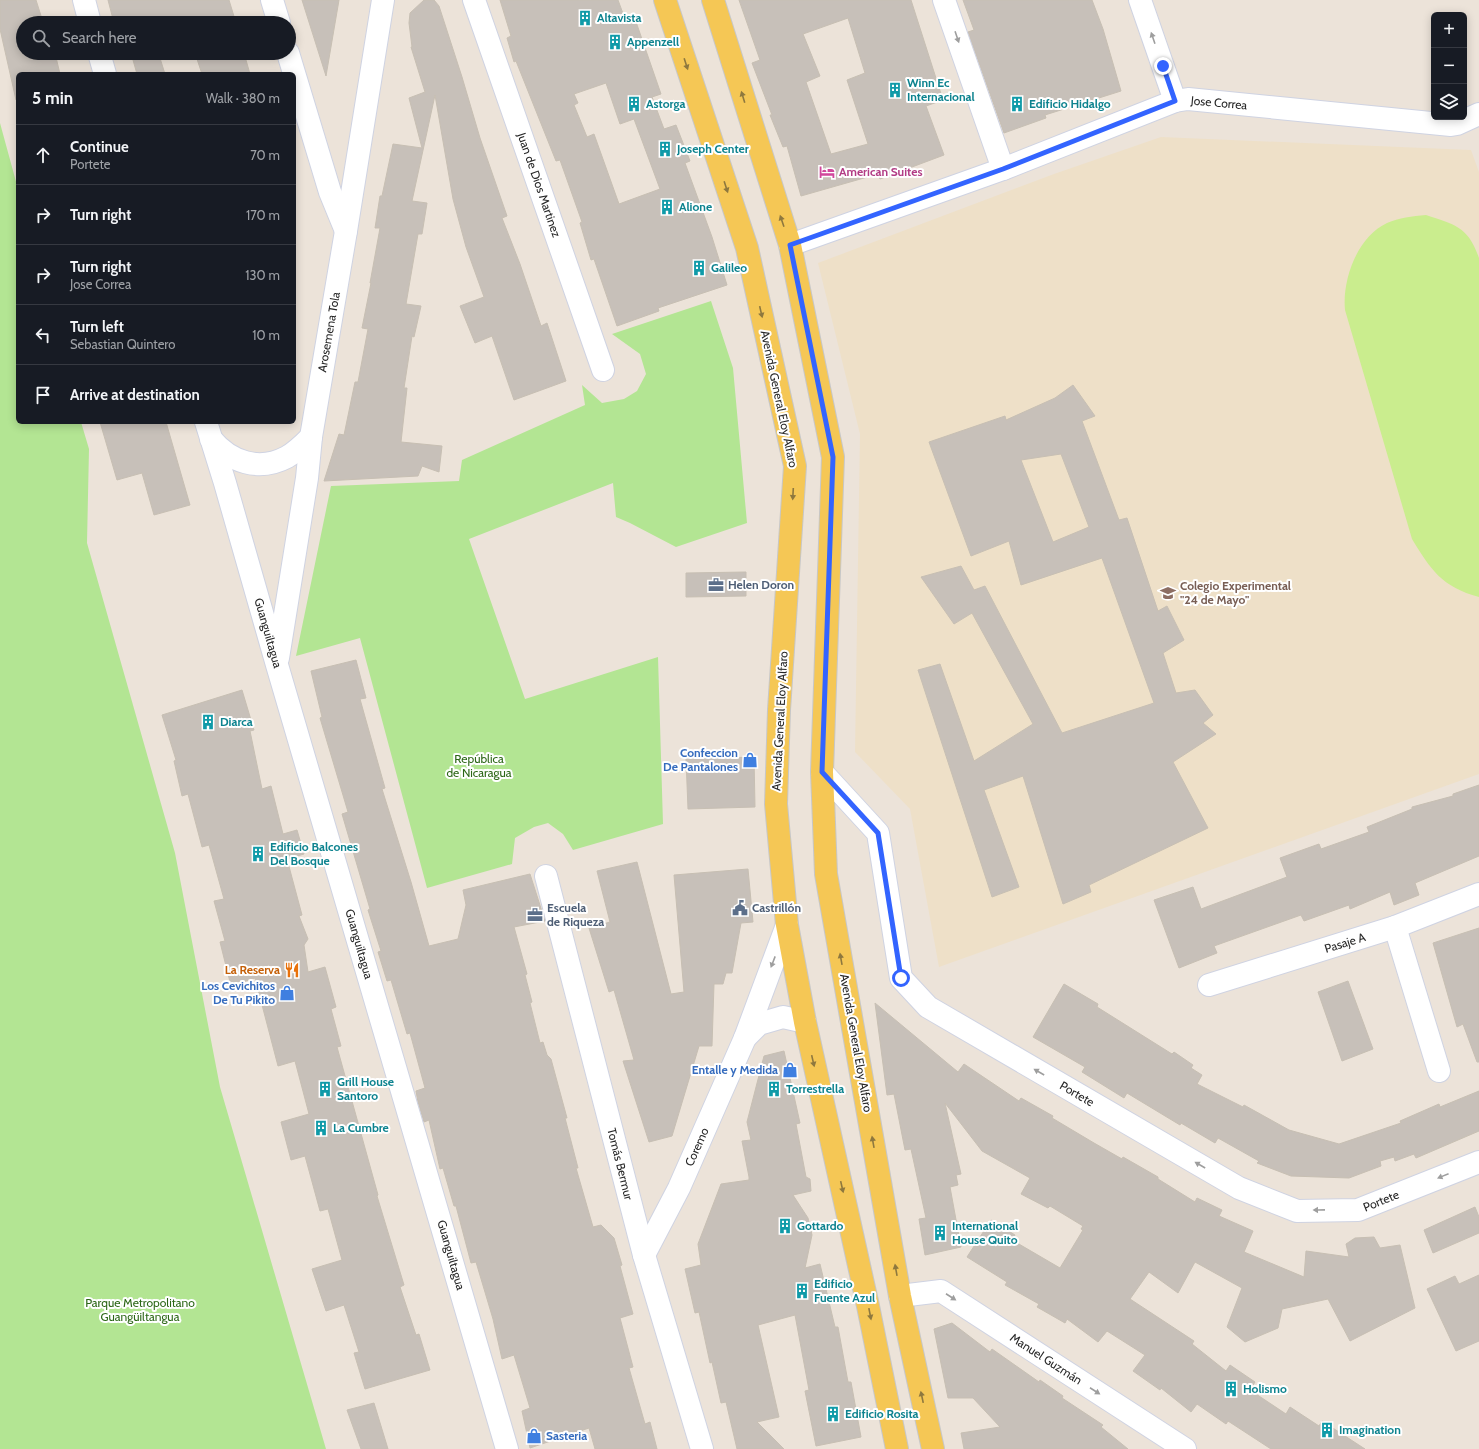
<!DOCTYPE html>
<html lang="en">
<head>
<meta charset="utf-8">
<style>
  :root { --surface:#171b24; --page:#20242c; --text:#f1f3f6; --muted:#9ea1a6; --line:#363941 }
  body { margin:0; font-family:Cabin,sans-serif; background:var(--page); color:var(--text) }
  .controls { position:absolute; right:12px; top:12px; display:grid; overflow:hidden; border-radius:6px; box-shadow:0 2px 10px #0003 }
  .controls button { width:36px; height:36px; display:grid; place-items:center; padding:0; border:0; border-bottom:1px solid var(--line); background:var(--surface); color:var(--text); font:20px sans-serif }
  .stop { position:absolute; width:12px; height:12px; margin:-9px; border:3px solid #3364ff; border-radius:50%; background:#fff }
  .stop.end { background:#3364ff; border-color:#fff; box-shadow:0 1px 4px #0008 }
  .list { margin:0; padding:0; list-style:none }
  h2 { display:flex; justify-content:space-between; align-items:center; height:52px; margin:0; padding:0 16px; font-size:17px }
  h2 small { font-size:13px; font-weight:400; color:var(--muted) }
  .list li { display:grid; grid-template-columns:26px 1fr auto; gap:12px; align-items:center; box-sizing:border-box; height:60px; padding:0 16px; border-top:1px solid var(--line) }
  .list b { display:block; font-size:15px; white-space:nowrap }
  .list p { margin:0; font-size:13px; white-space:nowrap; color:var(--muted) }
  .list em { font-size:13px; font-style:normal; color:var(--muted) }
  .icon { flex:none; width:22px; height:22px; fill:none; stroke:currentColor; stroke-width:2; stroke-linecap:round; stroke-linejoin:round }
  .map { position:relative; flex:none; width:1479px; height:1449px; overflow:hidden }
  .search { position:absolute; background:var(--surface); box-shadow:0 2px 10px #0003; left:16px; top:16px; width:280px; height:44px; display:flex; align-items:center; gap:10px; box-sizing:border-box; padding:0 14px; border-radius:22px; color:var(--muted); font-size:15px }
  .panel { position:absolute; background:var(--surface); box-shadow:0 2px 10px #0003; left:16px; top:72px; width:280px; height:352px; border-radius:6px }
  .map>svg:first-child { display:block }
  .education { fill:#eee0c8 }
  .green { fill:#b3e593 }
  .pitch { fill:#caed8e }
  .building { fill:#c7c0b9; stroke:#c7bfb3; fill-rule:evenodd }
  .lines { fill:none; stroke-linecap:round; stroke-linejoin:round }
  .minor-casing { stroke:#cfd3e2; stroke-width:24 }
  .primary-casing { stroke:#c7c7c7; stroke-width:24 }
  .minor { stroke:#fff; stroke-width:22 }
  .primary { stroke:#f5c755; stroke-width:22 }
  .oneway { fill:#9e9e9e }
  .oneway2 { fill:#8e783e }
  .route { stroke:#3364ff; stroke-width:5 }
  .labels { text-anchor:middle; stroke-width:4; stroke-linejoin:round; paint-order:stroke }
  .culture-label { font-size:12px; font-weight:bold; fill:#0d838f; stroke:#fff; text-anchor:start }
  .street-label { font-size:12px; fill:#282828; stroke:#fff }
  .hotel-label { font-size:12px; font-weight:bold; fill:#b23c85; stroke:#fff; text-anchor:start }
  .service-label { font-size:12px; font-weight:bold; fill:#4e5e75; stroke:#fff; text-anchor:start }
  .education-label { font-size:12px; font-weight:bold; fill:#785e54; stroke:#fff; text-anchor:start }
  .shop-label { font-size:12px; font-weight:bold; fill:#366cbe; stroke:#fff; text-anchor:end }
  .park-label { font-size:12px; fill:#2c6717; stroke:#fff }
  .food-label { font-size:12px; font-weight:bold; fill:#c56008; stroke:#fff; text-anchor:end }
</style>
</head>
<body>
<div class="map">
<svg width="1479" height="1449" viewBox="0 0 1479 1449">
  <rect width="100%" height="100%" fill="#ece3d9"/>
  <polygon class="education" points="1161,137 1471,150 1479,172 1479,774 939,967 910,809 855,752 860,434 818,263 1054,174"/>
  <g class="green">
    <polygon points="0,123 18,189 18,422 81,422 89,449 87,543 175,853 220,1087 326,1449 0,1449"/>
    <polygon points="711,301 733,368 747,523 676,547 630,523 616,517 613,483 469,539 525,699 658,657 663,824 573,850 563,834 548,823 534,827 515,838 512,864 427,888 360,638 296,656 331,486 459,481 462,460 585,405 582,385 602,403 624,399 637,391 646,374 640,354 612,334"/>
  </g>
  <path class="pitch" d="M1426 215C1455 225 1468 226 1479 258V597C1442 587 1431 570 1412 539L1345 310C1342 280 1357 237 1387 223 1399 218 1412 216 1426 215Z"/>
  <g class="building">
    <polygon points="0,0 36,0 42,19 29,23 23,23 23,53 55,53 60,74 18,74 18,100 16,100 0,29"/>
    <polygon points="108,0 229,0 236,23 114,23"/>
    <polygon points="302,0 339,0 326,76"/>
    <polygon points="424,0 434,0 439,6 462,77 480,138 507,216 502,218 520,264 541,326 547,323 566,381 514,400 492,336 475,343 460,306 484,297 466,247 453,199 435,95 412,201 427,203 422,234 418,234 406,304 421,306 414,337 412,336 404,388 407,388 401,442 442,446 439,472 422,466 418,476 324,481 339,434 344,435 355,382 358,382 368,329 362,328 371,283 370,283 380,228 375,228 380,196 382,196 393,144 422,148 409,98 425,92 411,47 412,47 409,23 410,13"/>
    <path d="M500 0H618L625 19 634 16 661 94 652 97 664 129 676 125 690 161 685 163 712 237 727 285 658 308 659 311 617 326 594 259 591 260 580 223 582 222 560 160 556 161 516 61 514 62 507 38 511 36ZM606 83 620 124 634 119 660 189 619 204 594 134 587 137 574 105 578 103 574 94Z"/>
    <path d="M739 0H911L943 100 926 106 944 155 880 179 878 174 801 196 787 146 783 147 770 115H772L752 63 760 60ZM848 18 865 73 847 80 868 144 831 154 806 82 820 76 803 34Z"/>
    <polygon points="963,0 1092,0 1103,29 1121,91 1045,115 1046,118 1004,133 968,32 974,30"/>
    <polygon points="131,53 165,53 159,55 165,74 137,74"/>
    <polygon points="195,53 244,53 250,74 202,74"/>
    <path d="M1073 385 1095 416 1082 421 1119 520 1127 518 1158 611 1167 606 1184 640 1163 653 1176 693 1195 690 1213 715 1203 723 1216 734 1173 762 1208 828 1089 885 1091 892 1063 904 1023 776 984 790 1019 887 992 897 918 670 940 664 974 761 1033 724 972 613 954 624 921 577 961 566 974 590 985 586 1062 733 1154 703 1102 558 1021 585 1009 541 971 556 929 442 1005 416 1006 420 1055 398ZM1061 454 1089 527 1053 542 1021 460Z"/>
    <polygon points="100,422 166,422 190,505 154,515 142,473 117,480"/>
    <polygon points="746,572 746,596 686,597 686,573"/>
    <polygon points="356,660 366,698 360,699 385,788 382,789 411,882 429,946 458,939 466,905 463,890 530,874 545,921 514,927 527,974 525,975 532,1002 530,1003 540,1043 543,1042 547,1055 551,1059 567,1118 565,1118 578,1168 576,1168 593,1227 601,1225 614,1238 622,1265 620,1266 633,1314 620,1318 633,1367 629,1368 645,1424 650,1422 657,1449 595,1449 589,1428 530,1448 522,1411 530,1408 514,1355 502,1359 493,1319 476,1262 471,1263 456,1206 454,1206 443,1168 440,1169 429,1120 424,1122 418,1102 416,1091 425,1088 410,1033 407,1034 391,980 387,981 378,952 381,951 368,910 370,909 342,814 348,812 320,718 322,717 311,671"/>
    <polygon points="242,690 254,730 250,731 262,789 271,786 283,834 297,830 304,854 287,859 302,915 299,916 308,939 304,945 308,972 325,967 336,1007 331,1009 341,1046 337,1047 378,1195 377,1196 404,1285 400,1287 416,1335 419,1334 430,1370 365,1389 354,1353 359,1352 344,1305 326,1311 312,1269 342,1260 328,1209 320,1211 305,1156 291,1160 281,1122 309,1114 295,1061 278,1066 255,978 231,986 220,942 225,941 214,901 224,899 209,845 202,847 188,794 182,796 174,761 176,760 162,715"/>
    <polygon points="754,757 755,807 688,809 686,759"/>
    <polygon points="1479,785 1479,856 1415,883 1419,895 1394,905 1390,892 1350,909 1349,905 1304,921 1301,915 1214,946 1217,953 1179,968 1154,900 1193,887 1201,909 1287,877 1280,858 1319,844 1321,849 1369,832 1367,827 1412,809 1412,807 1453,796 1453,794"/>
    <polygon points="637,862 671,994 684,992 674,875 748,869 753,922 741,923 732,973 726,973 723,984 714,984 712,1046 699,1046 672,1136 649,1142 623,1061 634,1060 614,990 609,992 589,928 610,922 597,871"/>
    <polygon points="1479,928 1479,1062 1477,1062 1463,1024 1457,1027 1433,943"/>
    <polygon points="1348,981 1373,1049 1342,1061 1318,992"/>
    <polygon points="1064,984 1098,1004 1097,1007 1172,1054 1174,1052 1193,1065 1191,1068 1202,1075 1197,1084 1243,1107 1244,1105 1289,1130 1339,1144 1401,1123 1400,1121 1439,1104 1440,1107 1479,1091 1479,1131 1416,1158 1414,1154 1395,1161 1394,1157 1380,1161 1381,1166 1349,1178 1291,1176 1257,1163 1259,1161 1218,1138 1215,1143 1181,1123 1180,1125 1127,1093 1124,1098 1082,1072 1085,1067 1033,1037"/>
    <polygon points="875,1003 958,1072 964,1064 1019,1101 1021,1098 1053,1116 1052,1118 1094,1143 1122,1159 1123,1157 1158,1177 1158,1179 1195,1202 1197,1198 1222,1210 1219,1216 1253,1231 1244,1252 1304,1277 1306,1251 1349,1257 1346,1244 1355,1238 1374,1237 1380,1248 1400,1245 1415,1308 1350,1341 1328,1299 1282,1309 1278,1328 1245,1342 1227,1327 1242,1288 1195,1262 1178,1293 1149,1272 1130,1299 1194,1341 1192,1344 1226,1371 1230,1365 1255,1382 1250,1390 1286,1414 1290,1407 1319,1426 1322,1421 1365,1449 1271,1449 1228,1421 1226,1424 1197,1404 1191,1412 1161,1388 1160,1390 1133,1371 1145,1355 1107,1331 1098,1342 1067,1319 1065,1323 1037,1307 1039,1304 1005,1285 1007,1282 967,1257 991,1220 1015,1235 1012,1240 1060,1268 1083,1230 1081,1229 1083,1226 1050,1206 1048,1208 1021,1194 1030,1178 982,1151 945,1103 961,1174 956,1175 958,1185 950,1187 961,1247 925,1255 919,1219 926,1218 911,1149 905,1150 894,1094 887,1095"/>
    <polygon points="784,1051 800,1123 796,1124 806,1177 810,1179 811,1191 793,1195 808,1218 812,1235 805,1268 820,1264 835,1327 838,1327 848,1382 851,1382 861,1437 816,1446 805,1391 809,1390 795,1315 758,1325 779,1417 757,1422 784,1449 737,1449 726,1402 721,1403 712,1362 710,1363 699,1312 695,1313 685,1269 701,1265 698,1244 721,1184 749,1180 749,1177 742,1141 751,1140 747,1122 764,1056"/>
    <polygon points="1475,1207 1479,1217 1479,1233 1433,1253 1424,1230"/>
    <polygon points="1479,1275 1479,1341 1456,1351 1427,1289 1455,1276 1459,1284"/>
    <polygon points="952,1323 990,1352 992,1349 1039,1382 1040,1380 1063,1396 1062,1398 1103,1425 1101,1427 1128,1449 964,1449 961,1433 1000,1427 973,1398 948,1398 934,1329"/>
    <polygon points="374,1403 388,1449 361,1449 347,1410"/>
  </g>
  <g class="lines">
    <defs>
      <g id="minor">
        <polyline points="84,0 90,23"/>
        <polyline points="272,0 279,23"/>
        <polyline points="474,0 603,370"/>
        <polyline points="944,0 1003,169"/>
        <polyline points="1140,0 1175,101"/>
        <polyline points="99,53 105,74"/>
        <polyline points="288,53 330,192 346,231"/>
        <polyline points="790,245 1003,169 1175,101 1188,99 1451,125 1457,124 1479,114"/>
        <polyline points="206,422 225,483 277,665 507,1449"/>
        <path d="M211 439C230 462 259 472 287 457 296 452 304 444 311 437"/>
        <polyline points="278,658 307,478 311,437 346,231 383,0"/>
        <polyline points="822,772 878,833 901,978 928,1007 1239,1188 1297,1211 1358,1210 1479,1162"/>
        <polyline points="546,876 644,1255 702,1449"/>
        <polyline points="1395,927 1439,1071"/>
        <polyline points="1209,985 1395,927 1479,894"/>
        <polyline points="745,1038 759,1024 783,1017 805,1022"/>
        <polyline points="644,1255 679,1188 745,1038 787,925"/>
        <polyline points="900,1296 941,1291 1185,1449"/>
      </g>
      <g id="primary">
        <polyline points="665,0 747,248 795,466 779,710 776,804 787,925 805,1022 868,1306 897,1449"/>
        <polyline points="713,0 790,245 833,457 822,772 826,874 900,1296 933,1449"/>
      </g>
    </defs>
    <use href="#minor" class="minor-casing"/>
    <use href="#primary" class="primary-casing"/>
    <use href="#minor" class="minor"/>
    <use href="#primary" class="primary"/>
  </g>
  <defs><path id="oneway-solid" d="M-6-.8H1V-3.2L6.5 0L1 3.2V.8H-6Z"/></defs>
  <g class="oneway">
    <use href="#oneway-solid" transform="translate(957 37) rotate(71)"/>
    <use href="#oneway-solid" transform="translate(1153 38) rotate(-109)"/>
    <use href="#oneway-solid" transform="translate(773 962) rotate(111)"/>
    <use href="#oneway-solid" transform="translate(1039 1072) rotate(-150)"/>
    <use href="#oneway-solid" transform="translate(1200 1165) rotate(-150)"/>
    <use href="#oneway-solid" transform="translate(1443 1176) rotate(158)"/>
    <use href="#oneway-solid" transform="translate(1319 1210) rotate(179)"/>
    <use href="#oneway-solid" transform="translate(951 1297) rotate(33)"/>
    <use href="#oneway-solid" transform="translate(1095 1391) rotate(33)"/>
  </g>
  <g class="oneway2">
    <use href="#oneway-solid" transform="translate(686 64) rotate(72)"/>
    <use href="#oneway-solid" transform="translate(743 97) rotate(-107)"/>
    <use href="#oneway-solid" transform="translate(726 187) rotate(72)"/>
    <use href="#oneway-solid" transform="translate(782 221) rotate(-109)"/>
    <use href="#oneway-solid" transform="translate(761 312) rotate(77)"/>
    <use href="#oneway-solid" transform="translate(793 494) rotate(93)"/>
    <use href="#oneway-solid" transform="translate(841 959) rotate(-100)"/>
    <use href="#oneway-solid" transform="translate(813 1061) rotate(77)"/>
    <use href="#oneway-solid" transform="translate(873 1142) rotate(-100)"/>
    <use href="#oneway-solid" transform="translate(842 1187) rotate(77)"/>
    <use href="#oneway-solid" transform="translate(896 1270) rotate(-100)"/>
    <use href="#oneway-solid" transform="translate(870 1314) rotate(79)"/>
    <use href="#oneway-solid" transform="translate(922 1397) rotate(-102)"/>
  </g>
  <g class="lines">
    <polyline class="route" points="901,978 878,833 822,772 833,457 790,245 1003,169 1175,101 1163,66"/>
  </g>
  <defs>
    <symbol id="building-bare" viewBox="-9 -9 18 18"><path d="M-4-6H4V6H1V3H-1V6H-4ZM-2.5-4.3h1.7v1.8h-1.7ZM.8-4.3h1.7v1.8H.8ZM-2.5-1h1.7V.8h-1.7ZM.8-1h1.7V.8H.8Z" fill="#0f9aa8" stroke="#fff" stroke-width="2.5" paint-order="stroke"/></symbol>
    <symbol id="hotel-bare" viewBox="-9 -9 18 18"><path d="M-6-4.5h1.5V1H6V5H4.5V3h-9V5H-6ZM-4 0a1.8 1.8 0 1 1 3.6 0ZM.5 0V-2.5h3Q6-2.5 6 0Z" fill="#d1479c" stroke="#fff" stroke-width="2.5" paint-order="stroke"/></symbol>
    <symbol id="office-bare" viewBox="-9 -9 18 18"><path d="M-6-3h4V-5.5h4V-3h4V5H-6ZM-1-4.5V-3h2v-1.5ZM-6 0V1H6V0Z" fill="#5c6f8a" stroke="#fff" stroke-width="2.5" paint-order="stroke"/></symbol>
    <symbol id="university-bare" viewBox="-9 -9 18 18"><path d="M0-5L7-2L0 1L-7-2ZM-4 1L0 2.5L4 1V4Q0 6-4 4Z" fill="#8d6e63" stroke="#fff" stroke-width="2.5" paint-order="stroke"/></symbol>
    <symbol id="shop-bare" viewBox="-9 -9 18 18"><path d="M-5-2.5h2.3a2.7 3.5 0 0 1 5.4 0H5L5.5 6h-11ZM-1.5-2.5h3a1.5 2.3 0 0 0-3 0Z" fill="#3f7fe0" stroke="#fff" stroke-width="2.5" paint-order="stroke"/></symbol>
    <symbol id="civic-bare" viewBox="-9 -9 18 18"><path d="M-.6-6.5H3V-4.5H.6V-3L4-1V1h2V6H-6V1h2V-1L-.6-3ZM-1.2 2.5V6h2.4V2.5Z" fill="#5c6f8a" stroke="#fff" stroke-width="2.5" paint-order="stroke"/></symbol>
    <symbol id="restaurant-bare" viewBox="-9 -9 18 18"><path d="M-5-6h1v4h1v-4h1v4h1v-4h1v5L-1.5 .5V6h-2V.5L-5-1ZM5-6V6H3V1.5H1.5Q1.5-4 5-6Z" fill="#e8710a" stroke="#fff" stroke-width="2.5" paint-order="stroke"/></symbol>
  </defs>
  <g fill-rule="evenodd">
    <use href="#building-bare" x="574" y="7" width="22" height="22"/>
    <use href="#building-bare" x="604" y="31" width="22" height="22"/>
    <use href="#building-bare" x="884" y="79" width="22" height="22"/>
    <use href="#building-bare" x="623" y="93" width="22" height="22"/>
    <use href="#building-bare" x="1006" y="93" width="22" height="22"/>
    <use href="#building-bare" x="654" y="138" width="22" height="22"/>
    <use href="#hotel-bare" x="816" y="161" width="22" height="22"/>
    <use href="#building-bare" x="656" y="196" width="22" height="22"/>
    <use href="#building-bare" x="688" y="257" width="22" height="22"/>
    <use href="#office-bare" x="705" y="574" width="22" height="22"/>
    <use href="#university-bare" x="1157" y="582" width="22" height="22"/>
    <use href="#building-bare" x="197" y="711" width="22" height="22"/>
    <use href="#shop-bare" x="739" y="749" width="22" height="22"/>
    <use href="#building-bare" x="247" y="843" width="22" height="22"/>
    <use href="#civic-bare" x="729" y="897" width="22" height="22"/>
    <use href="#office-bare" x="524" y="904" width="22" height="22"/>
    <use href="#restaurant-bare" x="281" y="959" width="22" height="22"/>
    <use href="#shop-bare" x="276" y="982" width="22" height="22"/>
    <use href="#shop-bare" x="779" y="1059" width="22" height="22"/>
    <use href="#building-bare" x="314" y="1078" width="22" height="22"/>
    <use href="#building-bare" x="763" y="1078" width="22" height="22"/>
    <use href="#building-bare" x="310" y="1117" width="22" height="22"/>
    <use href="#building-bare" x="774" y="1215" width="22" height="22"/>
    <use href="#building-bare" x="929" y="1222" width="22" height="22"/>
    <use href="#building-bare" x="791" y="1280" width="22" height="22"/>
    <use href="#building-bare" x="1220" y="1378" width="22" height="22"/>
    <use href="#building-bare" x="822" y="1403" width="22" height="22"/>
    <use href="#building-bare" x="1316" y="1419" width="22" height="22"/>
    <use href="#shop-bare" x="523" y="1425" width="22" height="22"/>
  </g>
  <g class="labels">
    <g class="culture-label">
      <text x="597" y="22">Altavista</text>
      <text x="627" y="46">Appenzell</text>
      <text x="907" y="87">Winn Ec<tspan x="907" dy="14">Internacional</tspan></text>
      <text x="646" y="108">Astorga</text>
      <text x="1029" y="108">Edificio Hidalgo</text>
      <text x="677" y="153">Joseph Center</text>
      <text x="679" y="211">Alione</text>
      <text x="711" y="272">Galileo</text>
      <text x="220" y="726">Diarca</text>
      <text x="270" y="851">Edificio Balcones<tspan x="270" dy="14">Del Bosque</tspan></text>
      <text x="337" y="1086">Grill House<tspan x="337" dy="14">Santoro</tspan></text>
      <text x="786" y="1093">Torrestrella</text>
      <text x="333" y="1132">La Cumbre</text>
      <text x="797" y="1230">Gottardo</text>
      <text x="952" y="1230">International<tspan x="952" dy="14">House Quito</tspan></text>
      <text x="814" y="1288">Edificio<tspan x="814" dy="14">Fuente Azul</tspan></text>
      <text x="1243" y="1393">Holismo</text>
      <text x="845" y="1418">Edificio Rosita</text>
      <text x="1339" y="1434">Imagination</text>
    </g>
    <g class="street-label">
      <text transform="translate(1219 103) rotate(5)" y="4">Jose Correa</text>
      <text transform="translate(539 185) rotate(71)" y="4">Juan de Dios Martinez</text>
      <text transform="translate(329 332) rotate(-80)" y="4">Arosemena Tola</text>
      <text transform="translate(779 399) rotate(78)" y="4">Avenida General Eloy Alfaro</text>
      <text transform="translate(268 633) rotate(74)" y="4">Guanguiltagua</text>
      <text transform="translate(780 721) rotate(-87)" y="4">Avenida General Eloy Alfaro</text>
      <text transform="translate(1345 943) rotate(-17)" y="4">Pasaje A</text>
      <text transform="translate(359 944) rotate(74)" y="4">Guanguiltagua</text>
      <text transform="translate(856 1043) rotate(80)" y="4">Avenida General Eloy Alfaro</text>
      <text transform="translate(1077 1094) rotate(30)" y="4">Portete</text>
      <text transform="translate(697 1147) rotate(-66)" y="4">Coremo</text>
      <text transform="translate(620 1164) rotate(76)" y="4">Tomás Bermur</text>
      <text transform="translate(1381 1201) rotate(-22)" y="4">Portete</text>
      <text transform="translate(451 1255) rotate(74)" y="4">Guanguiltagua</text>
      <text transform="translate(1046 1359) rotate(33)" y="4">Manuel Guzmán</text>
    </g>
    <g class="hotel-label">
      <text x="839" y="176">American Suites</text>
    </g>
    <g class="service-label">
      <text x="728" y="589">Helen Doron</text>
      <text x="547" y="912">Escuela<tspan x="547" dy="14">de Riqueza</tspan></text>
      <text x="752" y="912">Castrillón</text>
    </g>
    <g class="education-label">
      <text x="1180" y="590">Colegio Experimental<tspan x="1180" dy="14">"24 de Mayo"</tspan></text>
    </g>
    <g class="shop-label">
      <text x="738" y="757">Confeccion<tspan x="738" dy="14">De Pantalones</tspan></text>
      <text x="275" y="990">Los Cevichitos<tspan x="275" dy="14">De Tu Pikito</tspan></text>
      <text x="778" y="1074">Entalle y Medida</text>
      <text x="546" y="1440" text-anchor="start">Sasteria</text>
    </g>
    <g class="park-label">
      <text x="479" y="763">República<tspan x="479" dy="14">de Nicaragua</tspan></text>
      <text x="140" y="1307">Parque Metropolitano<tspan x="140" dy="14">Guangüiltangua</tspan></text>
    </g>
    <g class="food-label">
      <text x="280" y="974">La Reserva</text>
    </g>
  </g>
</svg>
<div class="controls">
<button>+</button>
<button>−</button>
<button><svg class="icon" aria-label="layers" viewBox="0 0 24 24"><path d="M12 4l9 5-9 5-9-5zM3 14l9 5 9-5"/></svg></button>
</div>
<div class="stop" style="left:901px;top:978px"></div>
<div class="stop end" style="left:1163px;top:66px"></div>
<div class="search"><svg class="icon" aria-label="search" viewBox="0 0 24 24"><circle cx="10" cy="10" r="6"/><path d="M15 15l6 6"/></svg>Search here</div>
<section class="panel">
<h2>5 min<small>Walk · 380 m</small></h2>
<ul class="list">
<li><svg class="icon" aria-label="ahead" viewBox="0 0 24 24"><path d="M12 20V5M6 11l6-6 6 6"/></svg><div><b>Continue</b><p>Portete</p></div><em>70 m</em></li>
<li><svg class="icon" aria-label="right" viewBox="0 0 24 24"><path d="M7 20v-9h11M14 6l5 5-5 5"/></svg><div><b>Turn right</b></div><em>170 m</em></li>
<li><svg class="icon" aria-label="right" viewBox="0 0 24 24"><path d="M7 20v-9h11M14 6l5 5-5 5"/></svg><div><b>Turn right</b><p>Jose Correa</p></div><em>130 m</em></li>
<li><svg class="icon" aria-label="left" viewBox="0 0 24 24"><path d="M17 20v-9H6M10 6l-5 5 5 5"/></svg><div><b>Turn left</b><p>Sebastian Quintero</p></div><em>10 m</em></li>
<li><svg class="icon" aria-label="arrive" viewBox="0 0 24 24"><path d="M6 21V4h12l-3 4 3 4H6"/></svg><div><b>Arrive at destination</b></div></li>
</ul>
</section>
</div>
</body>
</html>
